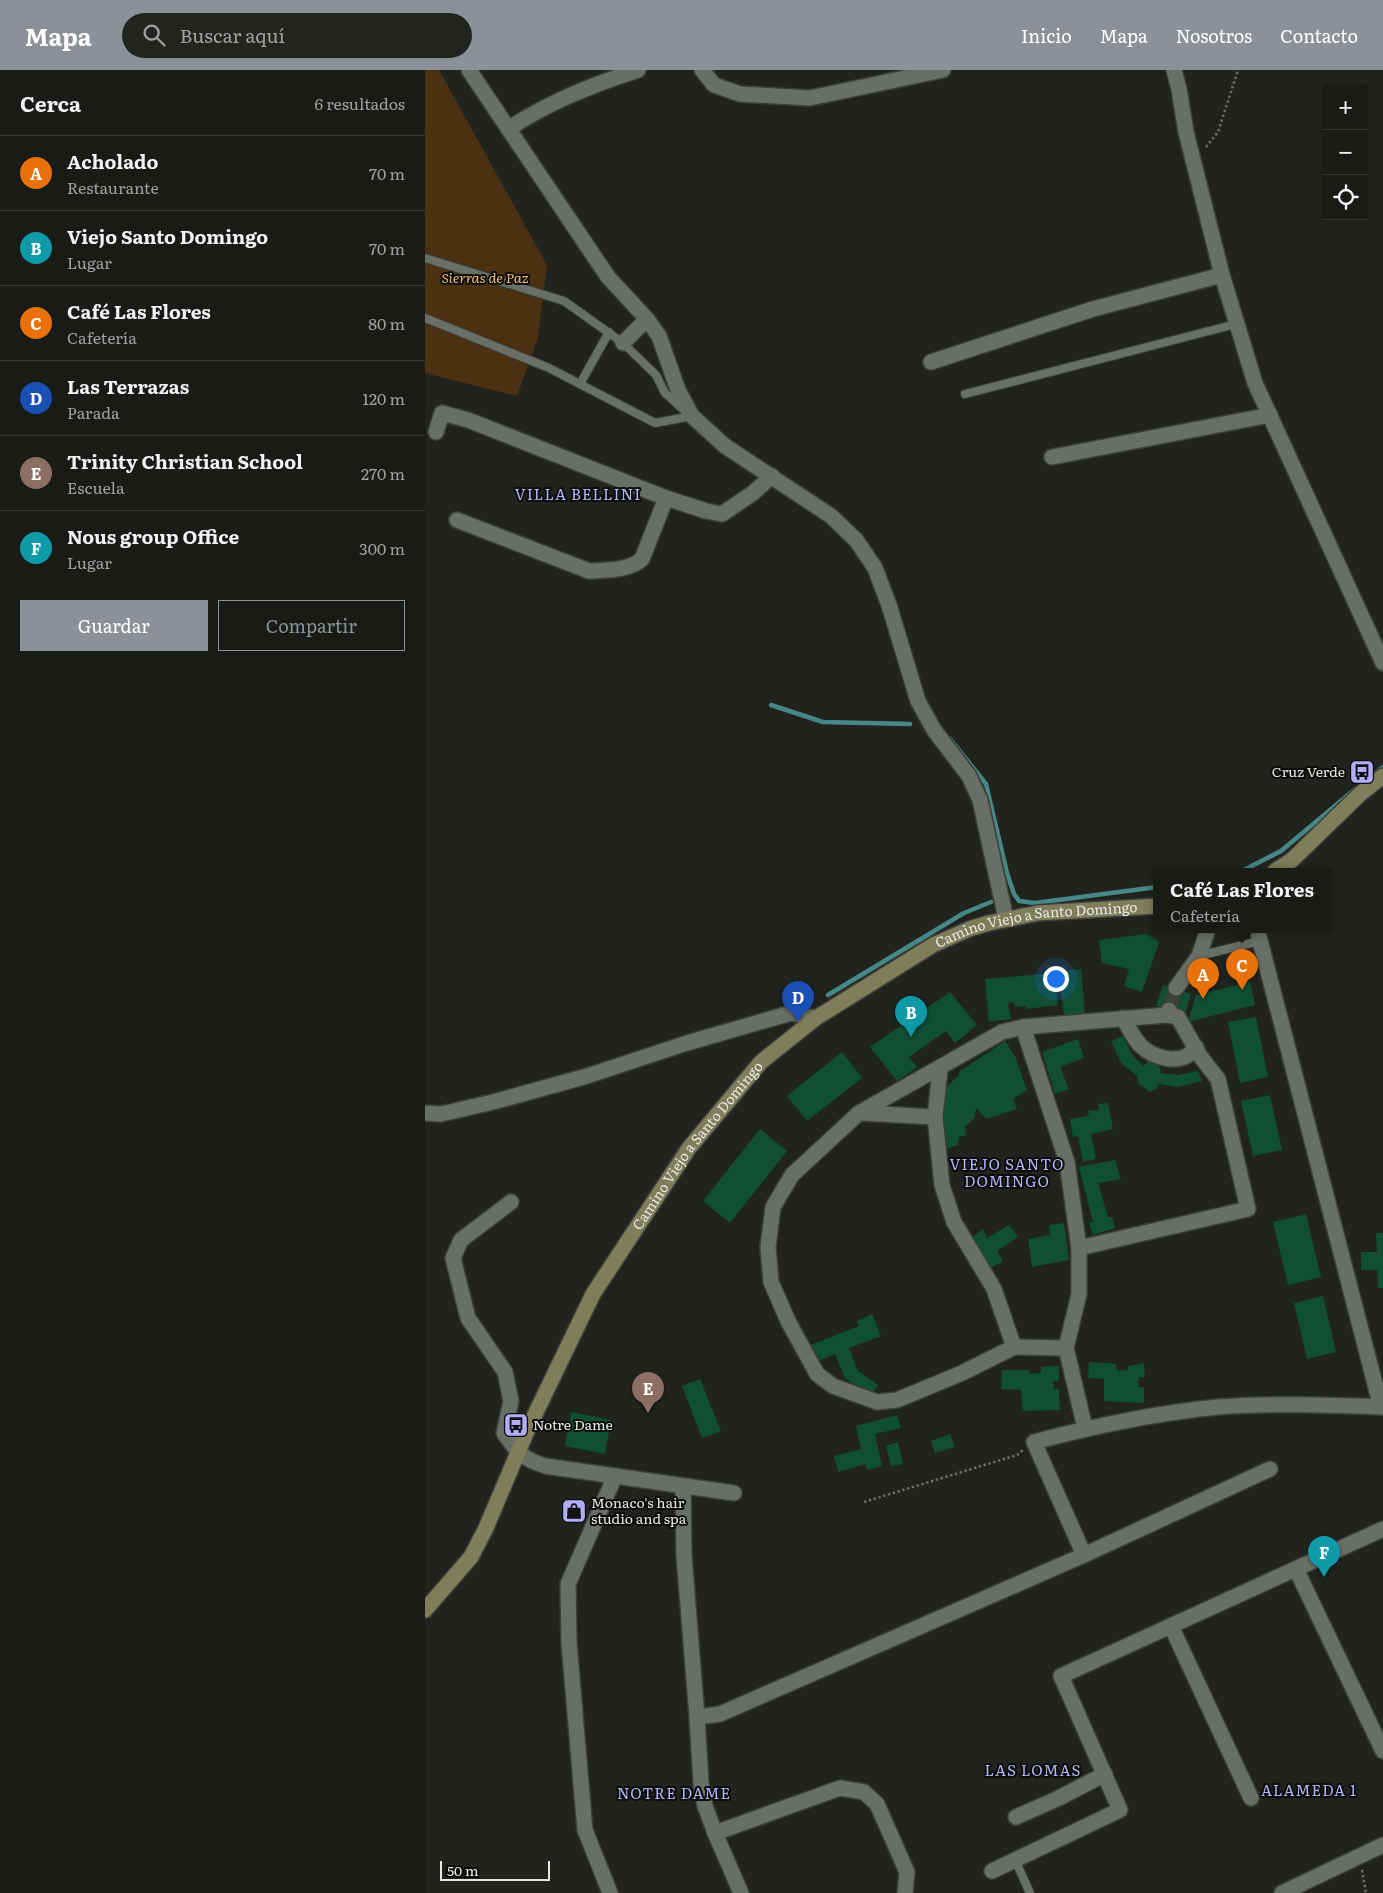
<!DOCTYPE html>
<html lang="es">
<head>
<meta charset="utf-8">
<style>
  :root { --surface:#191b16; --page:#22241f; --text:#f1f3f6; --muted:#9fa1a1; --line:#373935; --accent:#8c9099 }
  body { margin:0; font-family:Literata,serif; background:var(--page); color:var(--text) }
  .controls { position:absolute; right:15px; top:15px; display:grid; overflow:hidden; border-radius:0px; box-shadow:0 2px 12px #0003 }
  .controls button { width:45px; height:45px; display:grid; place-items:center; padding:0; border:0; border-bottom:1px solid var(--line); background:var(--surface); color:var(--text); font:25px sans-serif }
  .scale { position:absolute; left:15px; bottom:12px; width:110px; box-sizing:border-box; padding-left:5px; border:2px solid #e7e9e5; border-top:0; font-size:14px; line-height:18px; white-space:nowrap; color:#e7e9e5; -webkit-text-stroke:4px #0b0d0a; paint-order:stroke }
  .you { position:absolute; left:630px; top:908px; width:18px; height:18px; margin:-12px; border:4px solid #fff; border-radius:50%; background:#1a73e8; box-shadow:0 0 0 8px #1a73e833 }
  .badge { display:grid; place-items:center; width:32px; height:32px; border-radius:50%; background:var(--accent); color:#fff; font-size:16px; font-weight:700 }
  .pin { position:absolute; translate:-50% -41px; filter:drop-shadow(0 1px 2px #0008) }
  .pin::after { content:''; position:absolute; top:26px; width:18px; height:15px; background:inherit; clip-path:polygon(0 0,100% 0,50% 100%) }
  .popup { position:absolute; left:728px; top:798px; width:178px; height:65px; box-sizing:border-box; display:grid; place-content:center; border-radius:0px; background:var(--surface); filter:drop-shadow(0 1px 4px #0005); font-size:16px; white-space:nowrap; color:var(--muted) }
  .popup b { font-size:19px; color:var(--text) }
  .popup::after { content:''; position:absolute; left:50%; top:100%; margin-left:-10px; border:10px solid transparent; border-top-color:var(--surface) }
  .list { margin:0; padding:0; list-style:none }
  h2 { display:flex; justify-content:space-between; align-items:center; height:65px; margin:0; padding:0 20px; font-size:21px }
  h2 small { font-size:16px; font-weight:400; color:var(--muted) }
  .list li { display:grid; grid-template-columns:32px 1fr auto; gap:15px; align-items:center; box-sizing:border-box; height:75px; padding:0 20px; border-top:1px solid var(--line) }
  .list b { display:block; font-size:19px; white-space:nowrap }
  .list p { margin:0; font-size:16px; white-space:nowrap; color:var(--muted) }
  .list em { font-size:16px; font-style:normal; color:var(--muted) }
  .actions { display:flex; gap:10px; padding:15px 20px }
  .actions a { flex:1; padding:11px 0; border:1px solid var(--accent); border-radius:0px; text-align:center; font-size:18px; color:var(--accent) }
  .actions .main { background:var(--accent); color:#fff }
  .icon { flex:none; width:28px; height:28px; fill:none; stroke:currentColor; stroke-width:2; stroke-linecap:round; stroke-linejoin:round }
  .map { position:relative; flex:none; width:958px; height:1823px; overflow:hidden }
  header { display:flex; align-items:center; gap:30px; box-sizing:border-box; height:70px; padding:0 25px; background:var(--accent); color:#fff }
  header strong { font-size:24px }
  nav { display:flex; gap:28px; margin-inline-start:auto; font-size:18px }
  .search { width:350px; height:45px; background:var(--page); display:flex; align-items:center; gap:12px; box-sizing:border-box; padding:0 18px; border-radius:28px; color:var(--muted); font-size:19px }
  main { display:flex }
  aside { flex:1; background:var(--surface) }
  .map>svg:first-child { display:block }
  .green { fill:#4b3111 }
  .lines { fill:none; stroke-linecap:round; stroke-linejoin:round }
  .stream { stroke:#478785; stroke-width:4.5 }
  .building { fill:#104e36 }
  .street-tunnel { stroke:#3f423c; stroke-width:15; stroke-dasharray:15 8; stroke-linecap:butt }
  .lane-casing { stroke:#3b3e39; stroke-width:10 }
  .street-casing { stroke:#3b3e39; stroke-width:18 }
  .secondary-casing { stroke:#3b3e39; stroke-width:18 }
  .path { stroke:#6b6e68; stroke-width:2.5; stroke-dasharray:2.5 2.5; stroke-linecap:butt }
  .lane { stroke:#696e66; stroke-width:8 }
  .street { stroke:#696e66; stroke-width:15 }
  .secondary { stroke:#7f7e5b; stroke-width:15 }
  .labels { text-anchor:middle; stroke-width:4; stroke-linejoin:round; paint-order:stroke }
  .park-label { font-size:14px; font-style:italic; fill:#f4bc7c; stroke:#0b0d0a }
  .poi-label { font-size:14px; fill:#e7e9e5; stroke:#0b0d0a; text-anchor:start }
  .street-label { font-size:14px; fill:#e7e9e5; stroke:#0b0d0a }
  .neighbourhood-label { font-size:15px; letter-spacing:1px; fill:#b9b4fb; stroke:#0b0d0a }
</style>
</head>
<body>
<header>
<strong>Mapa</strong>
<div class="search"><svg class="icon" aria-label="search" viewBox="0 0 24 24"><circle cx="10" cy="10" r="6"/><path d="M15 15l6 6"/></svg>Buscar aquí</div>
<nav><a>Inicio</a><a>Mapa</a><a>Nosotros</a><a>Contacto</a></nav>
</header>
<main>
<aside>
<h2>Cerca<small>6 resultados</small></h2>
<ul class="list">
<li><span class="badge" style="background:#e8710a">A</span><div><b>Acholado</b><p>Restaurante</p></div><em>70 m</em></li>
<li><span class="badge" style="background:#0f9aa8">B</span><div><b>Viejo Santo Domingo</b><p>Lugar</p></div><em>70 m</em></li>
<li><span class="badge" style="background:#e8710a">C</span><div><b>Café Las Flores</b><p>Cafetería</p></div><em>80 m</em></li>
<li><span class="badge" style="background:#1a4fb4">D</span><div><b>Las Terrazas</b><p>Parada</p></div><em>120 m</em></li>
<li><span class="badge" style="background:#8d6e63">E</span><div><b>Trinity Christian School</b><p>Escuela</p></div><em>270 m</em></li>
<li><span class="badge" style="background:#0f9aa8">F</span><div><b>Nous group Office</b><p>Lugar</p></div><em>300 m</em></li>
</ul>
<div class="actions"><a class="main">Guardar</a><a>Compartir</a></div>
</aside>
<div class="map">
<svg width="958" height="1823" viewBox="0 0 958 1823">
  <rect width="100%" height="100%" fill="#21241e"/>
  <polygon class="green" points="0,0 14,0 122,195 113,268 92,326 0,303"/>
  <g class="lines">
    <g class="stream">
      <polyline points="346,635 398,652 485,654"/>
      <polyline points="525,669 561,714 582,803 589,824 594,831 610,833 732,817"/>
      <polyline points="951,703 958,697"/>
      <polyline points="817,801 856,781 929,720"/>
      <polyline points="403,925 539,843 566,832"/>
    </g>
  </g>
  <g class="building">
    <polygon points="722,864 734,872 717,922 699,916 704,899 677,893 674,870"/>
    <polygon points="656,899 660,943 639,946 633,901"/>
    <polygon points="630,903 633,935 602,939 601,936 590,937 589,932 583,933 586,949 564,952 560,909"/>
    <polygon points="825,912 830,935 763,952 771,925"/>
    <polygon points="738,915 766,924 760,945 731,936"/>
    <polygon points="525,922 552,955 530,973 521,961 484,987 492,997 472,1011 445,977"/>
    <polygon points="831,947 843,1007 815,1013 803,952"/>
    <polygon points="698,966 708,986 718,996 723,991 729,991 734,996 736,1003 753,1005 773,1001 777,1011 753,1017 733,1014 732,1018 725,1022 714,1014 712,1006 696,993 686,971"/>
    <polygon points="653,969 659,988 635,997 644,1019 630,1024 617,982"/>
    <polygon points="580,971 590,986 602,1020 588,1029 592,1039 561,1049 551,1038 550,1047 540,1057 541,1065 534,1067 533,1075 517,1080 517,1063 520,1063 518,1045 516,1047 515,1031 520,1022 518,1020 534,1005 534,1002"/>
    <polygon points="417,982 437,1008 382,1051 362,1026"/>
    <polygon points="845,1025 857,1080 828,1086 816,1031"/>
    <polygon points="683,1033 688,1059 666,1064 671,1089 658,1092 653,1066 648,1067 645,1049 664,1046 663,1041 674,1040 673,1034"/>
    <polygon points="335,1059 362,1081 305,1153 278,1131"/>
    <polygon points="690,1090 696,1109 673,1113 683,1147 687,1147 690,1158 668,1165 664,1153 668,1152 654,1097"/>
    <polygon points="881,1144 896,1207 863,1215 848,1152"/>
    <polygon points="639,1153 644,1190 607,1197 603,1169 625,1165 624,1155"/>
    <polygon points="584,1155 593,1167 572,1181 578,1191 566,1198 546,1168 558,1159 562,1168"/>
    <polygon points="951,1163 958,1163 958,1218 953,1218 952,1200 936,1200 936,1182 952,1182"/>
    <polygon points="898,1226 911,1282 882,1289 869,1233"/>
    <polygon points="447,1244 456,1266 424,1278 433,1301 453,1315 446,1327 420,1308 410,1284 390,1293 383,1276 434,1256 432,1251"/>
    <polygon points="664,1292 691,1294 692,1301 703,1300 703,1296 719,1293 720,1307 714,1307 713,1317 719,1317 719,1333 679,1331 679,1309 663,1308"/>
    <polygon points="634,1296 634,1311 628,1311 629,1320 634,1319 635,1340 598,1341 596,1320 576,1319 577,1300 604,1300 605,1304 616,1303 616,1297"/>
    <polygon points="275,1309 296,1361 277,1368 257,1316"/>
    <polygon points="146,1342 186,1350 180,1384 140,1376"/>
    <polygon points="472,1345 476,1358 450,1364 457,1396 442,1400 440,1394 413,1402 409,1386 436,1379 431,1356"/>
    <polygon points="525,1364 530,1377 510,1383 506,1371"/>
    <polygon points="473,1372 478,1394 466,1396 461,1376"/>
  </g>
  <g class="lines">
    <polyline class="street-tunnel" points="744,940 751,918"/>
    <defs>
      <g id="lane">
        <polyline points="0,188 139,231 198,273 231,305 240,323 260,341"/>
        <polyline points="0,248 124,298 230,353 267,346"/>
        <polyline points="155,314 184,262"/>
        <polyline points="540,324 811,254"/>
        <polyline points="774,886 834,871"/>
        <polyline points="590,1790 605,1823"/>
      </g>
      <g id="street">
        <polyline points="44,0 183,207 222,249 234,266 253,320 267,346 300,376 406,446 431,470 450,498 464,535 493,631 509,660 544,706 555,730 581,849"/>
        <polyline points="277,0 289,15 315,24 385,28 518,0"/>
        <polyline points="749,0 754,19 761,62 797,205 830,313 958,593"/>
        <path d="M83 59C124 32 167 15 213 0"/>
        <polyline points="198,273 222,249"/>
        <polyline points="506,292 668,239 797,205"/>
        <polyline points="11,362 17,343 43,350 241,428 281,441 297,444 328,423 347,406"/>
        <polyline points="627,387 845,345"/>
        <path d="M32 450 164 501C181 500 204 501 217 489L241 428"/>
        <polyline points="832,859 956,1337"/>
        <polyline points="751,918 774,886 783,859"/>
        <path d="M698 948C703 957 708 967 715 975 729 989 759 997 771 977"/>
        <polyline points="598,957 642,1092 654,1178 654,1224 641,1278 660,1358"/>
        <polyline points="515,999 510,1047 517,1115 529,1152 569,1219 589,1277"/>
        <polyline points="0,1043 16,1044 68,1032 162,1006 262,973 366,943 391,948"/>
        <polyline points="436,1043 510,1047"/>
        <path d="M86 1132 36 1170 28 1188 43 1248 80 1302 86 1331 79 1363C93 1383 96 1388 120 1396L309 1423"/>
        <polyline points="654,1178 823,1139 793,1009 775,986 753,947 742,945"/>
        <polyline points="641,1278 589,1277 537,1303 472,1330 452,1332 408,1316 392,1304 363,1251 346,1212 343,1177 348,1137 367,1105 434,1043 577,962 598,957 742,945 744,940"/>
        <polyline points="258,1416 259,1486 272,1647 276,1713 280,1736 290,1763 316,1823"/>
        <path d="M659 1485 609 1372C669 1356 731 1343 793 1337 848 1333 904 1335 958 1337"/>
        <polyline points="871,1499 958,1681"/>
        <polyline points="746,1556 826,1728"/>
        <polyline points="272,1647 295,1644 659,1485 845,1399"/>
        <polyline points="591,1747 634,1728 680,1704"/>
        <polyline points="290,1763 415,1718 439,1722 452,1734 482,1802 480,1823"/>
        <polyline points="567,1801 695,1740 636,1606 958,1459"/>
        <polyline points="185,1823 160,1760 144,1573 143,1514 190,1406"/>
        <polyline points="857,1823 958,1775"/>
      </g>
      <g id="secondary">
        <polyline points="850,801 867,790 935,724 958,706"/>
        <path id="s1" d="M0 1540 46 1487 61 1458 102 1361 168 1224 264 1078 336 992 391 948 508 875 544 859 564 853 613 843 732 836"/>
      </g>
    </defs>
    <use href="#lane" class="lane-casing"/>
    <use href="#street" class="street-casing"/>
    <use href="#secondary" class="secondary-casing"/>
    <g class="path">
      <polyline points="781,77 793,62 813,0"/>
      <polyline points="439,1432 592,1385 598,1380"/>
      <polyline points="937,1800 941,1823"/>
    </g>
    <use href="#lane" class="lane"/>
    <use href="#street" class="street"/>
    <use href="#secondary" class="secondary"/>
  </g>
  <defs>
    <symbol id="bus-square" viewBox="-11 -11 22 22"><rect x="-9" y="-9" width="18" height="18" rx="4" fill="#b2adf9" stroke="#0b0d0a"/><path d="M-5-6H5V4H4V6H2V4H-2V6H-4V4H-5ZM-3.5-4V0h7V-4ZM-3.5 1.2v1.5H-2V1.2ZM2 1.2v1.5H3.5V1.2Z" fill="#111"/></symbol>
    <symbol id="shop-square" viewBox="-11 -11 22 22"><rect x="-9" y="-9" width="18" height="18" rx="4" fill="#b2adf9" stroke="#0b0d0a"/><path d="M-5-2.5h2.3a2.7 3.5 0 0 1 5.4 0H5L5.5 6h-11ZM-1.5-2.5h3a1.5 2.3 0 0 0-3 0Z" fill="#111"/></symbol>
  </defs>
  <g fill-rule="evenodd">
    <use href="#bus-square" x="923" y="688" width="28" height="28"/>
    <use href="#bus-square" x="77" y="1341" width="28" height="28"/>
    <use href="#shop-square" x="135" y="1427" width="28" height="28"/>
  </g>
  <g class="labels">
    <g class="park-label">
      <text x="60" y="213">Sierras de Paz</text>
    </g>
    <g class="poi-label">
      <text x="920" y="707" text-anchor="end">Cruz Verde</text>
      <text x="108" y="1360">Notre Dame</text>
      <text x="166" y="1438">Monaco's hair<tspan x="166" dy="16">studio and spa</tspan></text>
    </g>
    <g class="street-label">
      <text dy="5" stroke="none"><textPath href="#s1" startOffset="962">Camino Viejo a Santo Domingo</textPath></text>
      <text dy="5" stroke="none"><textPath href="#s1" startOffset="542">Camino Viejo a Santo Domingo</textPath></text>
    </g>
    <g class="neighbourhood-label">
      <text x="153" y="430">VILLA BELLINI</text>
      <text x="582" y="1100">VIEJO SANTO<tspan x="582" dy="17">DOMINGO</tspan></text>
      <text x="608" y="1706">LAS LOMAS</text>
      <text x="884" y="1726">ALAMEDA 1</text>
      <text x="249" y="1729">NOTRE DAME</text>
    </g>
  </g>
</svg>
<div class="controls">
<button>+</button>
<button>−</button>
<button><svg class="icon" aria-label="locate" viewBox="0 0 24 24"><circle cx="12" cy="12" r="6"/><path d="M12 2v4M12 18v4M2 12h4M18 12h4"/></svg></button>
</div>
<div class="scale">50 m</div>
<div class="you"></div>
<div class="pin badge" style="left:778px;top:929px;background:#e8710a">A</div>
<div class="pin badge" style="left:486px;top:967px;background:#0f9aa8">B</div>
<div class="pin badge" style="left:817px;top:920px;background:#e8710a">C</div>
<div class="popup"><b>Café Las Flores</b>Cafetería</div>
<div class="pin badge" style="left:373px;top:952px;background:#1a4fb4">D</div>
<div class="pin badge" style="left:223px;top:1343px;background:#8d6e63">E</div>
<div class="pin badge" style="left:899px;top:1507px;background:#0f9aa8">F</div>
</div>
</main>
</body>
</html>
